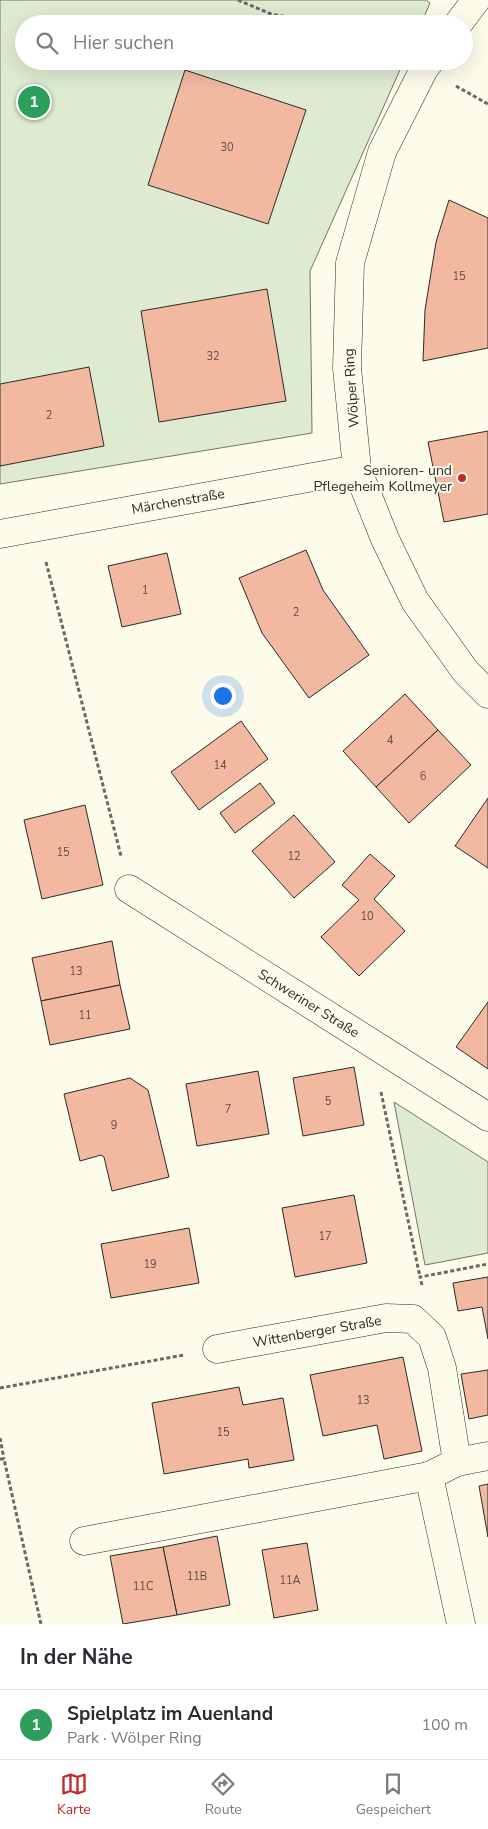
<!DOCTYPE html>
<html lang="de">
<head>
<meta charset="utf-8">
<style>
  :root { --surface:#fff; --page:#f2f2f3; --text:#2b2b33; --muted:#7c7c81; --line:#e1e1e2; --accent:#c62828 }
  body { margin:0; font-family:"Nunito Sans",sans-serif; background:var(--page); color:var(--text) }
  .you { position:absolute; left:222px; top:695px; width:18px; height:18px; margin:-12px; border:4px solid #fff; border-radius:50%; background:#1a73e8; box-shadow:0 0 0 8px #1a73e833 }
  .badge { display:grid; place-items:center; width:32px; height:32px; border-radius:50%; background:var(--accent); color:#fff; font-size:16px; font-weight:700 }
  .pin { position:absolute; translate:-50% -50%; border:2px solid #fff; box-shadow:0 1px 5px #0006 }
  .list { margin:0; padding:0; list-style:none }
  h2 { display:flex; justify-content:space-between; align-items:center; height:65px; margin:0; padding:0 20px; font-size:21px }
  h2 small { font-size:16px; font-weight:400; color:var(--muted) }
  .list li { display:grid; grid-template-columns:32px 1fr auto; gap:15px; align-items:center; box-sizing:border-box; height:70px; padding:0 20px; border-top:1px solid var(--line) }
  .list b { display:block; font-size:19px; white-space:nowrap }
  .list p { margin:0; font-size:16px; white-space:nowrap; color:var(--muted) }
  .list em { font-size:16px; font-style:normal; color:var(--muted) }
  .icon { flex:none; width:28px; height:28px; fill:none; stroke:currentColor; stroke-width:2; stroke-linecap:round; stroke-linejoin:round }
  .map { position:relative; flex:none; width:488px; height:1624px; overflow:hidden }
  .search { position:absolute; background:var(--surface); box-shadow:0 5px 20px #0002; left:15px; right:15px; top:15px; height:55px; display:flex; align-items:center; gap:12px; box-sizing:border-box; padding:0 18px; border-radius:28px; color:var(--muted); font-size:19px }
  .sheet { height:135px; background:var(--surface) }
  nav { display:flex; justify-content:space-around; align-items:center; box-sizing:border-box; height:70px; border-top:1px solid var(--line); background:var(--surface); font-size:14px; color:var(--muted) }
  nav a { display:grid; justify-items:center; gap:2px }
  nav .on { color:var(--accent) }
  .map>svg:first-child { display:block }
  .green { fill:#deebd1; stroke:#74746e }
  .building { fill:#f2b8a0; stroke:#2b2b2b }
  .lines { fill:none; stroke-linecap:round; stroke-linejoin:round }
  .minor-casing { stroke:#2b2b2b; stroke-width:29 }
  .path { stroke:#6a6964; stroke-width:3; stroke-dasharray:4 2.5; stroke-linecap:butt }
  .minor { stroke:#fdfbea; stroke-width:28 }
  .poi-dot { fill:#c62828; stroke:#fdfbea; stroke-width:2 }
  .labels { text-anchor:middle; stroke-width:4; stroke-linejoin:round; paint-order:stroke }
  .number-label { font-size:11px; fill:#5d4e48 }
  .street-label { font-size:14px; fill:#2b2b2b; stroke:#fdfbea }
  .poi-label { font-size:14px; fill:#2b2b2b; stroke:#fdfbea; text-anchor:end }
</style>
</head>
<body>
<div class="map">
<svg width="488" height="1624" viewBox="0 0 488 1624">
  <rect width="100%" height="100%" fill="#fdfbea"/>
  <g class="green">
    <polygon points="0,0 426,0 430,3 421,24 24,24 24,61 404,61 310,271 312,433 0,484"/>
    <polygon points="394,1102 488,1162 488,1253 425,1265"/>
  </g>
  <g class="building">
    <polygon points="185,70 306,110 268,224 148,185"/>
    <polygon points="449,200 488,218 488,348 423,361 425,310 436,242"/>
    <polygon points="267,289 286,401 159,422 141,311"/>
    <polygon points="89,367 104,446 0,466 0,384"/>
    <polygon points="488,431 488,514 444,522 428,442"/>
    <polygon points="306,550 323,590 369,655 309,698 262,633 239,578"/>
    <polygon points="167,553 181,614 122,627 108,566"/>
    <polygon points="405,694 438,730 376,787 343,751"/>
    <polygon points="241,721 268,759 199,810 171,772"/>
    <polygon points="438,730 471,765 409,823 376,787"/>
    <polygon points="260,783 275,803 235,833 220,813"/>
    <polygon points="488,798 488,868 455,846"/>
    <polygon points="85,805 103,885 42,899 24,820"/>
    <polygon points="294,815 335,862 294,898 252,851"/>
    <polygon points="370,854 395,876 374,899 405,931 359,976 321,937 359,900 342,885"/>
    <polygon points="112,941 120,985 41,1001 32,958"/>
    <polygon points="120,985 130,1029 50,1045 41,1001"/>
    <polygon points="488,1002 488,1069 456,1047"/>
    <polygon points="354,1067 364,1125 303,1136 293,1078"/>
    <polygon points="258,1071 269,1134 197,1146 186,1084"/>
    <polygon points="130,1078 148,1090 169,1177 112,1191 104,1157 101,1155 80,1161 64,1094"/>
    <polygon points="354,1195 367,1263 295,1277 282,1208"/>
    <polygon points="189,1228 199,1283 111,1298 101,1244"/>
    <polygon points="488,1277 488,1339 482,1307 458,1311 453,1283"/>
    <polygon points="403,1357 422,1451 384,1459 377,1425 323,1436 310,1375"/>
    <polygon points="488,1370 488,1415 469,1419 461,1374"/>
    <polygon points="239,1387 243,1405 283,1398 294,1460 249,1468 248,1459 164,1474 152,1403"/>
    <polygon points="488,1484 488,1537 479,1486"/>
    <polygon points="217,1536 230,1605 177,1615 163,1547"/>
    <polygon points="307,1543 318,1610 274,1618 262,1550"/>
    <polygon points="163,1547 177,1615 123,1624 110,1556"/>
  </g>
  <g class="lines">
    <defs>
      <g id="minor">
        <polyline points="458,24 476,0"/>
        <polyline points="430,61 424,69 382,152 350,263 347,368 357,469 385,539 415,601 466,672 488,694"/>
        <polyline points="0,534 357,469"/>
        <polyline points="129,889 488,1117"/>
        <polyline points="217,1349 386,1318 413,1319 432,1337 442,1368 457,1462"/>
        <polyline points="429,1476 461,1624"/>
        <polyline points="84,1541 429,1476 457,1462 488,1456"/>
      </g>
    </defs>
    <use href="#minor" class="minor-casing"/>
    <g class="path">
      <polyline points="238,0 271,14 323,24"/>
      <polyline points="456,86 488,104"/>
      <polyline points="46,562 121,856"/>
      <polyline points="381,1092 420,1277"/>
      <polyline points="422,1285 420,1277 488,1264"/>
      <polyline points="0,1388 184,1355"/>
      <polyline points="0,1438 4,1459"/>
      <polyline points="0,1459 4,1459 41,1624"/>
    </g>
    <use href="#minor" class="minor"/>
  </g>
  <circle class="poi-dot" cx="462" cy="478" r="5"/>
  <g class="labels">
    <g class="number-label">
      <text x="227" y="151">30</text>
      <text x="459" y="280">15</text>
      <text x="213" y="360">32</text>
      <text x="49" y="419">2</text>
      <text x="145" y="594">1</text>
      <text x="296" y="616">2</text>
      <text x="390" y="744">4</text>
      <text x="220" y="769">14</text>
      <text x="423" y="780">6</text>
      <text x="63" y="856">15</text>
      <text x="294" y="860">12</text>
      <text x="367" y="920">10</text>
      <text x="76" y="975">13</text>
      <text x="85" y="1019">11</text>
      <text x="328" y="1105">5</text>
      <text x="228" y="1113">7</text>
      <text x="114" y="1129">9</text>
      <text x="325" y="1240">17</text>
      <text x="150" y="1268">19</text>
      <text x="363" y="1404">13</text>
      <text x="223" y="1436">15</text>
      <text x="197" y="1580">11B</text>
      <text x="290" y="1584">11A</text>
      <text x="143" y="1590">11C</text>
    </g>
    <g class="street-label">
      <text transform="translate(351 388) rotate(-94)" y="5">Wölper Ring</text>
      <text transform="translate(178 501) rotate(-10)" y="5">Märchenstraße</text>
      <text transform="translate(309 1003) rotate(32)" y="5">Schweriner Straße</text>
      <text transform="translate(317 1331) rotate(-10)" y="5">Wittenberger Straße</text>
    </g>
    <g class="poi-label">
      <text x="452" y="475">Senioren- und<tspan x="452" dy="16">Pflegeheim Kollmeyer</tspan></text>
    </g>
  </g>
</svg>
<div class="you"></div>
<div class="pin badge" style="left:34px;top:102px;background:#2e9e5b">1</div>
<div class="search"><svg class="icon" aria-label="search" viewBox="0 0 24 24"><circle cx="10" cy="10" r="6"/><path d="M15 15l6 6"/></svg>Hier suchen</div>
</div>
<section class="sheet">
<h2>In der Nähe<small></small></h2>
<ul class="list">
<li><span class="badge" style="background:#2e9e5b">1</span><div><b>Spielplatz im Auenland</b><p>Park · Wölper Ring</p></div><em>100 m</em></li>
</ul>
</section>
<nav>
<a class="on"><svg class="icon" aria-label="map" viewBox="0 0 24 24"><path d="M3 6l6-2 6 2 6-2v14l-6 2-6-2-6 2zM9 4v14M15 6v14"/></svg>Karte</a>
<a><svg class="icon" aria-label="directions" viewBox="0 0 24 24"><path d="M12 3l9 9-9 9-9-9zM9 14v-3h6M13 9l2 2-2 2"/></svg>Route</a>
<a><svg class="icon" aria-label="saved" viewBox="0 0 24 24"><path d="M7 4h10v16l-5-4-5 4z"/></svg>Gespeichert</a>
</nav>
</body>
</html>
